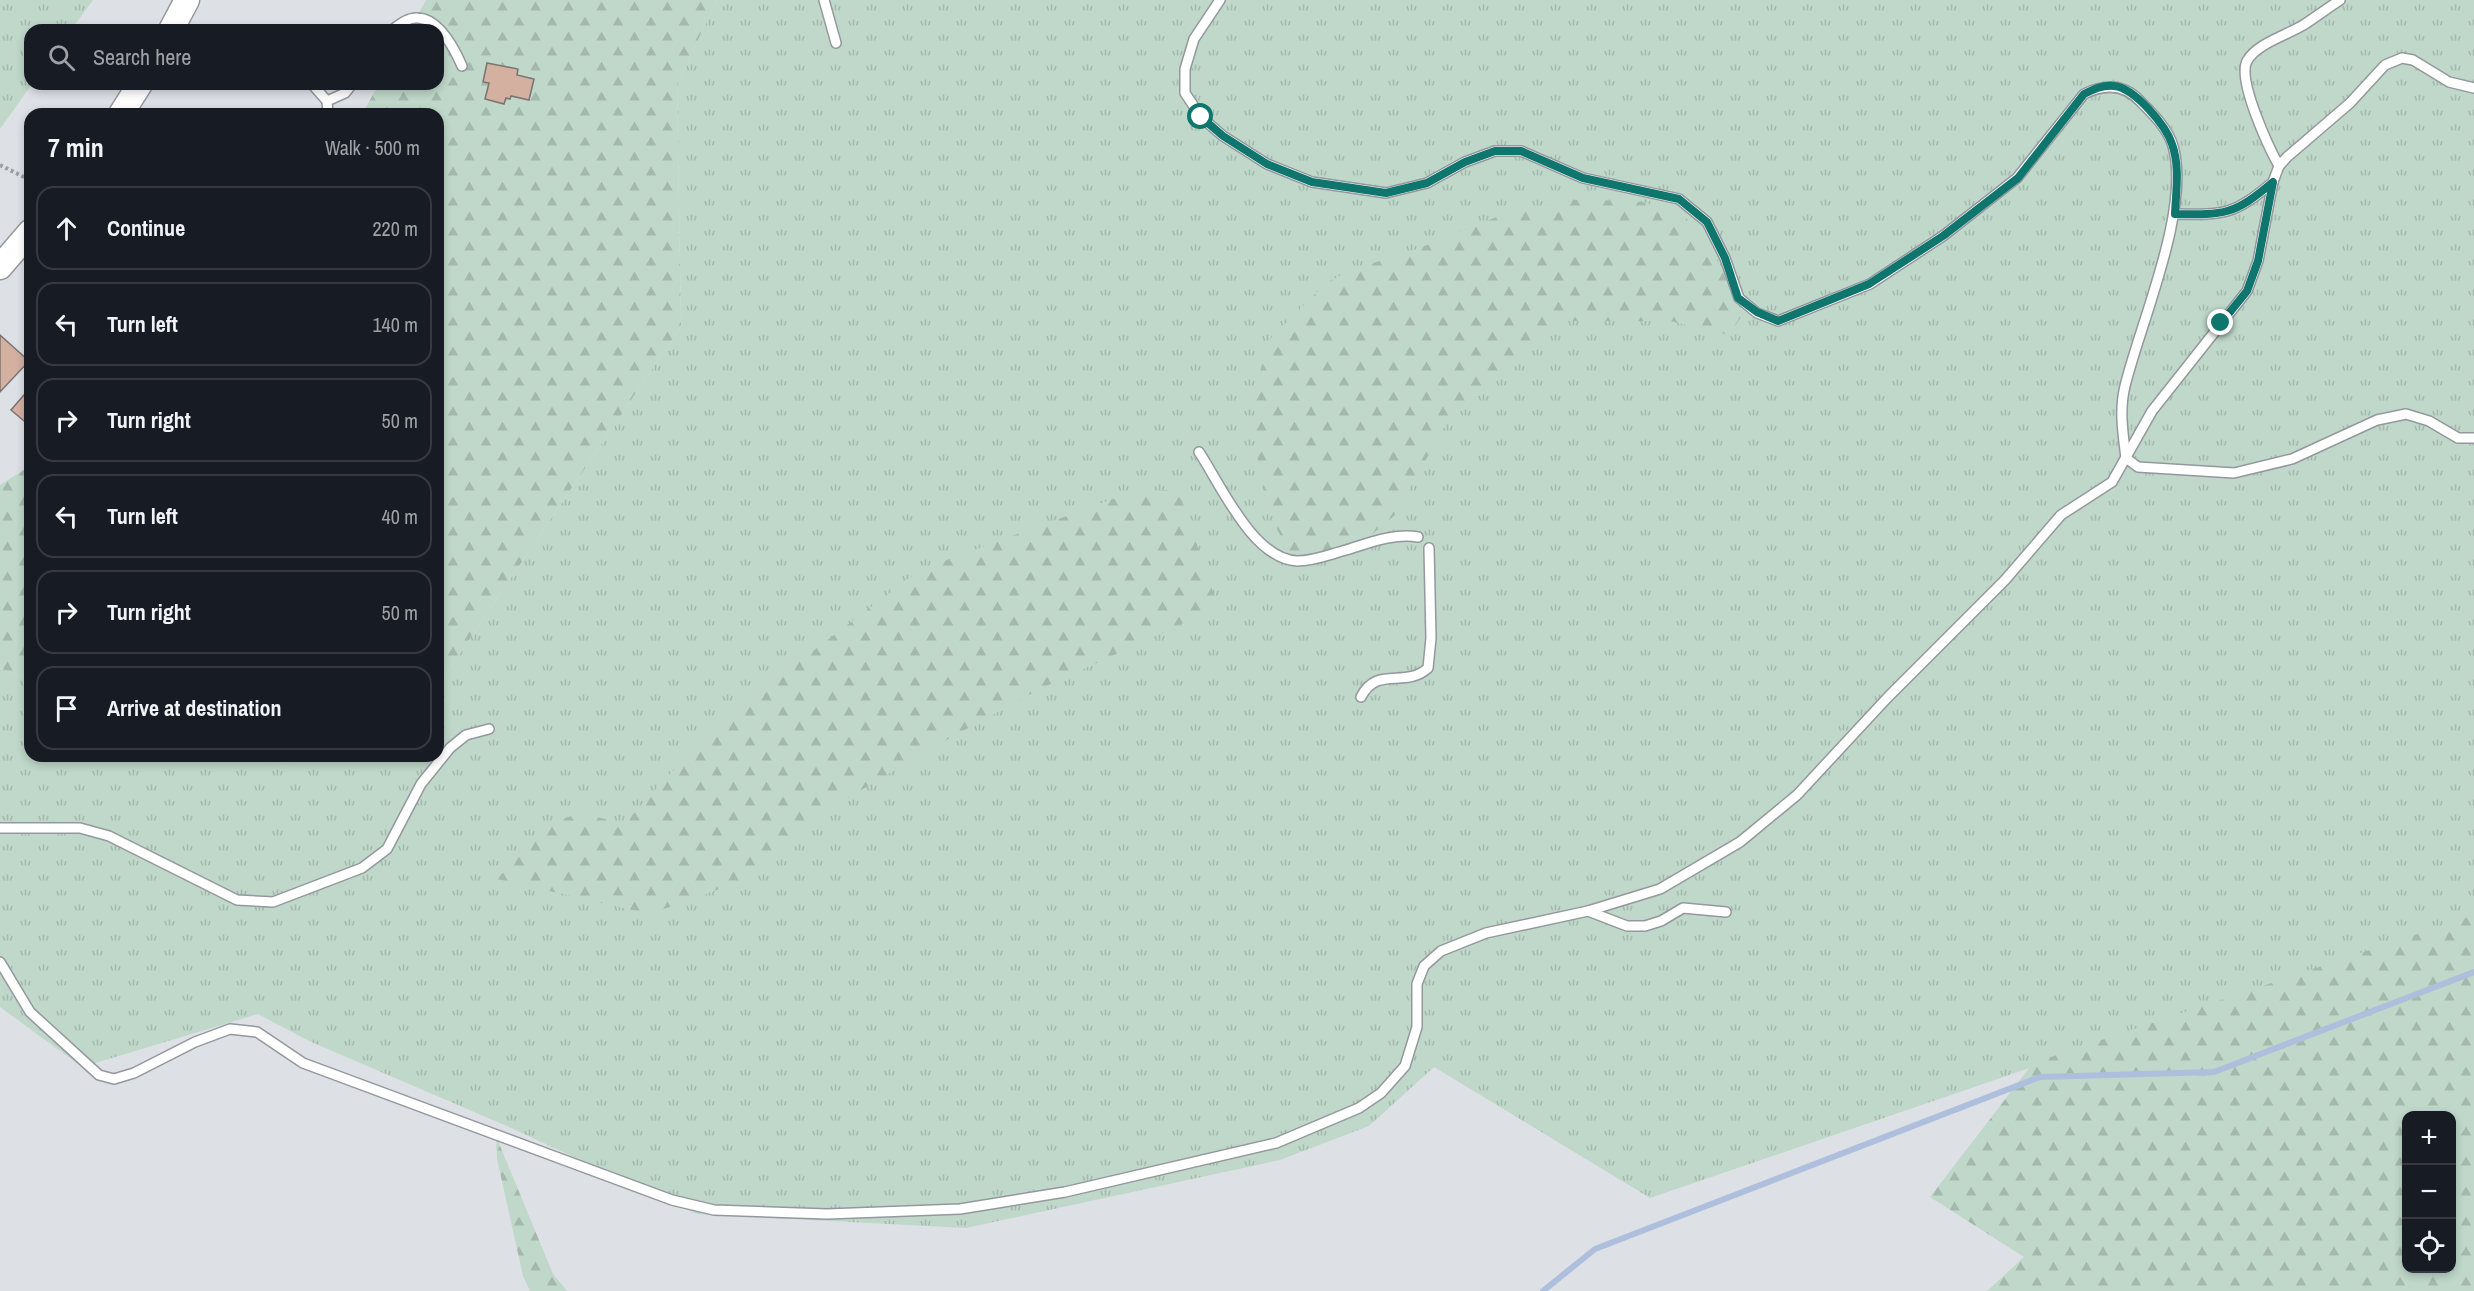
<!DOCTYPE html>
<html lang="en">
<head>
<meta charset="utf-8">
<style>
  :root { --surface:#171b24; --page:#242831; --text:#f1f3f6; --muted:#9ea1a6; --line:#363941 }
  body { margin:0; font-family:"Archivo Narrow",sans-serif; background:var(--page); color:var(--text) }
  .controls { position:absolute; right:18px; bottom:18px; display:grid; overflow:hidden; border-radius:12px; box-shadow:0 3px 9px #0003 }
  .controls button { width:54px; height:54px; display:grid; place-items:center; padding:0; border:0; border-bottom:2px solid var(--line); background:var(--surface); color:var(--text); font:30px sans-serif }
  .stop { position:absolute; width:18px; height:18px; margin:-14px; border:4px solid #0f766e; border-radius:50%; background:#fff }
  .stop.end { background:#0f766e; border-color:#fff; box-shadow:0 2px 6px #0008 }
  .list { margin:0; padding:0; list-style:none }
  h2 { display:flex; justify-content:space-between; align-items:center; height:78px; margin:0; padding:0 24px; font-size:26px }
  h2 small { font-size:20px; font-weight:400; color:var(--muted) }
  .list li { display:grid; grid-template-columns:39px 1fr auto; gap:18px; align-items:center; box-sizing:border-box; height:84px; margin:0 12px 12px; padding:0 12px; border:2px solid var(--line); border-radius:18px }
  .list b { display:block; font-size:22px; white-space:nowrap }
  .list em { font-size:20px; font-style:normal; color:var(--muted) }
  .icon { flex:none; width:33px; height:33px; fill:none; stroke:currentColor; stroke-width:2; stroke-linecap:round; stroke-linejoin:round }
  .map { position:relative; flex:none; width:2474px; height:1291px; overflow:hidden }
  .search { position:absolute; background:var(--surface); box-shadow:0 3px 9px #0003; left:24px; top:24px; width:420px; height:66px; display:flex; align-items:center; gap:15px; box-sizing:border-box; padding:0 21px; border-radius:18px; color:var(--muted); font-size:22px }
  .panel { position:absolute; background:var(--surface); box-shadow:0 3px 9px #0003; left:24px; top:108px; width:420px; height:654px; border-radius:18px }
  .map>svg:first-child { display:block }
  .grass { fill:url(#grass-tufts) }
  .forest { fill:url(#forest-firs); fill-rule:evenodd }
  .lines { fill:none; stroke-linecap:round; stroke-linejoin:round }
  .stream { stroke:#adbfdd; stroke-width:6 }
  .building { fill:#d4b0a1; stroke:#7a7471; stroke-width:1.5 }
  .service-casing { stroke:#94989e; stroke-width:12 }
  .tertiary-casing { stroke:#94989e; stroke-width:27 }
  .path { stroke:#9b9ea2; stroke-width:4; stroke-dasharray:3 3; stroke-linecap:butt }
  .service { stroke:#fff; stroke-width:9 }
  .tertiary { stroke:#fff; stroke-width:24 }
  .route { stroke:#0f766e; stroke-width:8 }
</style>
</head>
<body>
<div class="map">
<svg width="2474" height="1291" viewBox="0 0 2474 1291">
  <defs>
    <pattern id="grass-tufts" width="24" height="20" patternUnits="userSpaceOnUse" patternTransform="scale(1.5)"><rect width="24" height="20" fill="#bfd8c9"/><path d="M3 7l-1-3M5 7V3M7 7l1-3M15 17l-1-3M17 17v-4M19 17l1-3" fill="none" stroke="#a4b9ac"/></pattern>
    <pattern id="forest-firs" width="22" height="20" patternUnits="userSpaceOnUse" patternTransform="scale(1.5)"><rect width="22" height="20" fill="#bfd8c9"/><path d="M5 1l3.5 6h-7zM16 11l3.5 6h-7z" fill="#a4b9ac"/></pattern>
  </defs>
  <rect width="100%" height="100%" fill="#dde1e6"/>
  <g class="grass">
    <polygon points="0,0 93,0 71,30 30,30 30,84 32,84 0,129"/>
    <polygon points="717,0 2474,0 2474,916 1650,1198 1434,1067 1369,1126 1280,1160 966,1228 697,1214 509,1127 309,1041 258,1014 82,1067 0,1007 0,668 30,679 30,756 250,756 282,767 303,756 438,756 438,686 681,326 677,84"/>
  </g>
  <g class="forest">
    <polygon points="426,0 717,0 677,84 681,326 438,686 438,114 362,114 379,84 438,84 438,30 409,30"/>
    <polygon points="1580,199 1642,202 1684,215 1716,258 1743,314 1729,335 1670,321 1568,321 1549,330 1483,394 1456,406 1395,515 1370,536 1340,546 1309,555 1289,553 1276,527 1259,470 1254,429 1256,384 1270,339 1327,282 1354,269 1417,249 1504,214"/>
    <polygon points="30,466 30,679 0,668 0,485"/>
    <polygon points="1178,488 1218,607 1040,689 939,744 841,802 736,883 650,914 497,879 551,822 582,813 624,824 715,725 920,570 1118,497"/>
    <polygon points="250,756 303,756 282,767"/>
    <path d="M2474 915V1291H1987L2024 1257 1930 1197 2033 1063ZM2406 1116H2452V1268H2406Z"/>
    <polygon points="496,1136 553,1274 567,1291 530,1291 523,1276 497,1159"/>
  </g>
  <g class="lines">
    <polyline class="stream" points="1543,1291 1595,1249 2040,1077 2214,1072 2474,972"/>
  </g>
  <g class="building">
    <polygon points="487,63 518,69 517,75 534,79 529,100 511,96 510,99 506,98 504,104 485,99 489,83 483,82"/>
    <polygon points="0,335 29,361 0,392"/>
    <polygon points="30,388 30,426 11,410"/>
  </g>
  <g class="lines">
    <defs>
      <g id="service">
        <polyline points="824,0 836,43"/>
        <path d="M1220 0 1194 39 1185 69V93L1201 117 1223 136 1267 164 1312 182 1386 193 1427 183 1465 162 1495 151H1521L1583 178 1679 199 1707 222 1725 258 1739 298 1757 313 1778 321 1870 284 1943 236 2017 178 2084 94C2104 84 2124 83 2141 102 2153 114 2168 129 2173 146 2191 209 2141 321 2125 386 2119 410 2123 434 2126 458L2138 467 2234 473 2292 459 2377 420 2406 414 2429 421 2458 438H2474"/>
        <path d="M392 30C399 25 408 17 418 18 439 19 455 50 462 66"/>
        <polyline points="312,84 327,101 328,114"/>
        <polyline points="327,101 345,93 352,84"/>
        <path d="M2279 166C2269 148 2237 80 2247 61 2257 43 2288 35 2305 24 2317 16 2328 8 2340 0"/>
        <path d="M2175 214C2225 215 2234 215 2273 182"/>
        <path d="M1199 452C1221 485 1253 559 1297 561 1314 561 1331 554 1346 550 1369 543 1394 533 1418 537"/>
        <path d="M1361 697C1377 665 1405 689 1428 668L1431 638 1429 548"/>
        <polyline points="0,828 80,828 109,836 237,900 273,902 362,868 387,849 421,784 450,748 466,735 489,729"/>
        <polyline points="1588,911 1627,926 1645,926 1661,921 1683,908 1726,912"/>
        <polyline points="0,962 30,1012 99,1075 114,1079 134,1073 195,1042 230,1029 257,1032 303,1063 672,1200 714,1210 827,1214 960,1209 1065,1192 1276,1143 1359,1108 1381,1093 1405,1066 1417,1027 1417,984 1424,966 1441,951 1486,933 1588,911 1660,889 1740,842 1797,795 1888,697 2005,580 2061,515 2112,482 2152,411 2247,291 2258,261 2273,182 2279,166 2287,157 2350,103 2385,65 2402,58 2413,60 2449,82 2474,88"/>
      </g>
      <g id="tertiary">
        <polyline points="171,30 187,0"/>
        <polyline points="121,114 140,84"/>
        <polyline points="0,267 30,232"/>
      </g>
    </defs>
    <use href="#service" class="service-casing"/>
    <use href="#tertiary" class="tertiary-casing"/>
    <polyline class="path" points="0,165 30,180"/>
    <use href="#service" class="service"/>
    <use href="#tertiary" class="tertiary"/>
  </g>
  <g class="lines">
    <path class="route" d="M1201 117 1223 136 1267 164 1312 182 1386 193 1427 183 1465 162 1495 151H1521L1583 178 1679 199 1707 222 1725 258 1738 298 1757 312 1778 321 1869 284 1943 236 2018 178 2084 94C2094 89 2102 85 2114 86 2135 88 2166 126 2172 144 2180 166 2176 191 2175 214 2225 215 2234 215 2273 182L2258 261 2247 291 2221 323"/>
  </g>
</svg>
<div class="controls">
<button>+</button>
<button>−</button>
<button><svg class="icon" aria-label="locate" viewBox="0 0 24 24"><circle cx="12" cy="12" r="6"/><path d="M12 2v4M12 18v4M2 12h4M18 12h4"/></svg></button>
</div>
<div class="stop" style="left:1201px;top:117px"></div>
<div class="stop end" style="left:2221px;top:323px"></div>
<div class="search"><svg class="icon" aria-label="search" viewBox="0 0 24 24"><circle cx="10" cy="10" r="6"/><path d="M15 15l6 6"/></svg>Search here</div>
<section class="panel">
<h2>7 min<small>Walk · 500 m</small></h2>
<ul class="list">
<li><svg class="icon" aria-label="ahead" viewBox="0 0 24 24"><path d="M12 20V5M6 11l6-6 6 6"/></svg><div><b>Continue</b></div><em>220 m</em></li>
<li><svg class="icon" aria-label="left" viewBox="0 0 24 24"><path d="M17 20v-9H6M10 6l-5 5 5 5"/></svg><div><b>Turn left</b></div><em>140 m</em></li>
<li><svg class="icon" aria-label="right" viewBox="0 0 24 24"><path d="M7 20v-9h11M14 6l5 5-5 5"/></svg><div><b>Turn right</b></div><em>50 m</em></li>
<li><svg class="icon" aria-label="left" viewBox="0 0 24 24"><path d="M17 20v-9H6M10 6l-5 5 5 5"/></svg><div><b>Turn left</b></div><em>40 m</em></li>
<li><svg class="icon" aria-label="right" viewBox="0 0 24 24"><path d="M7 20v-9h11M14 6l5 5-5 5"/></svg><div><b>Turn right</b></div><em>50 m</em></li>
<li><svg class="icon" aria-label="arrive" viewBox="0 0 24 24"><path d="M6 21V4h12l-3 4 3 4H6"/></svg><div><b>Arrive at destination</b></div></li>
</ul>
</section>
</div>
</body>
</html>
